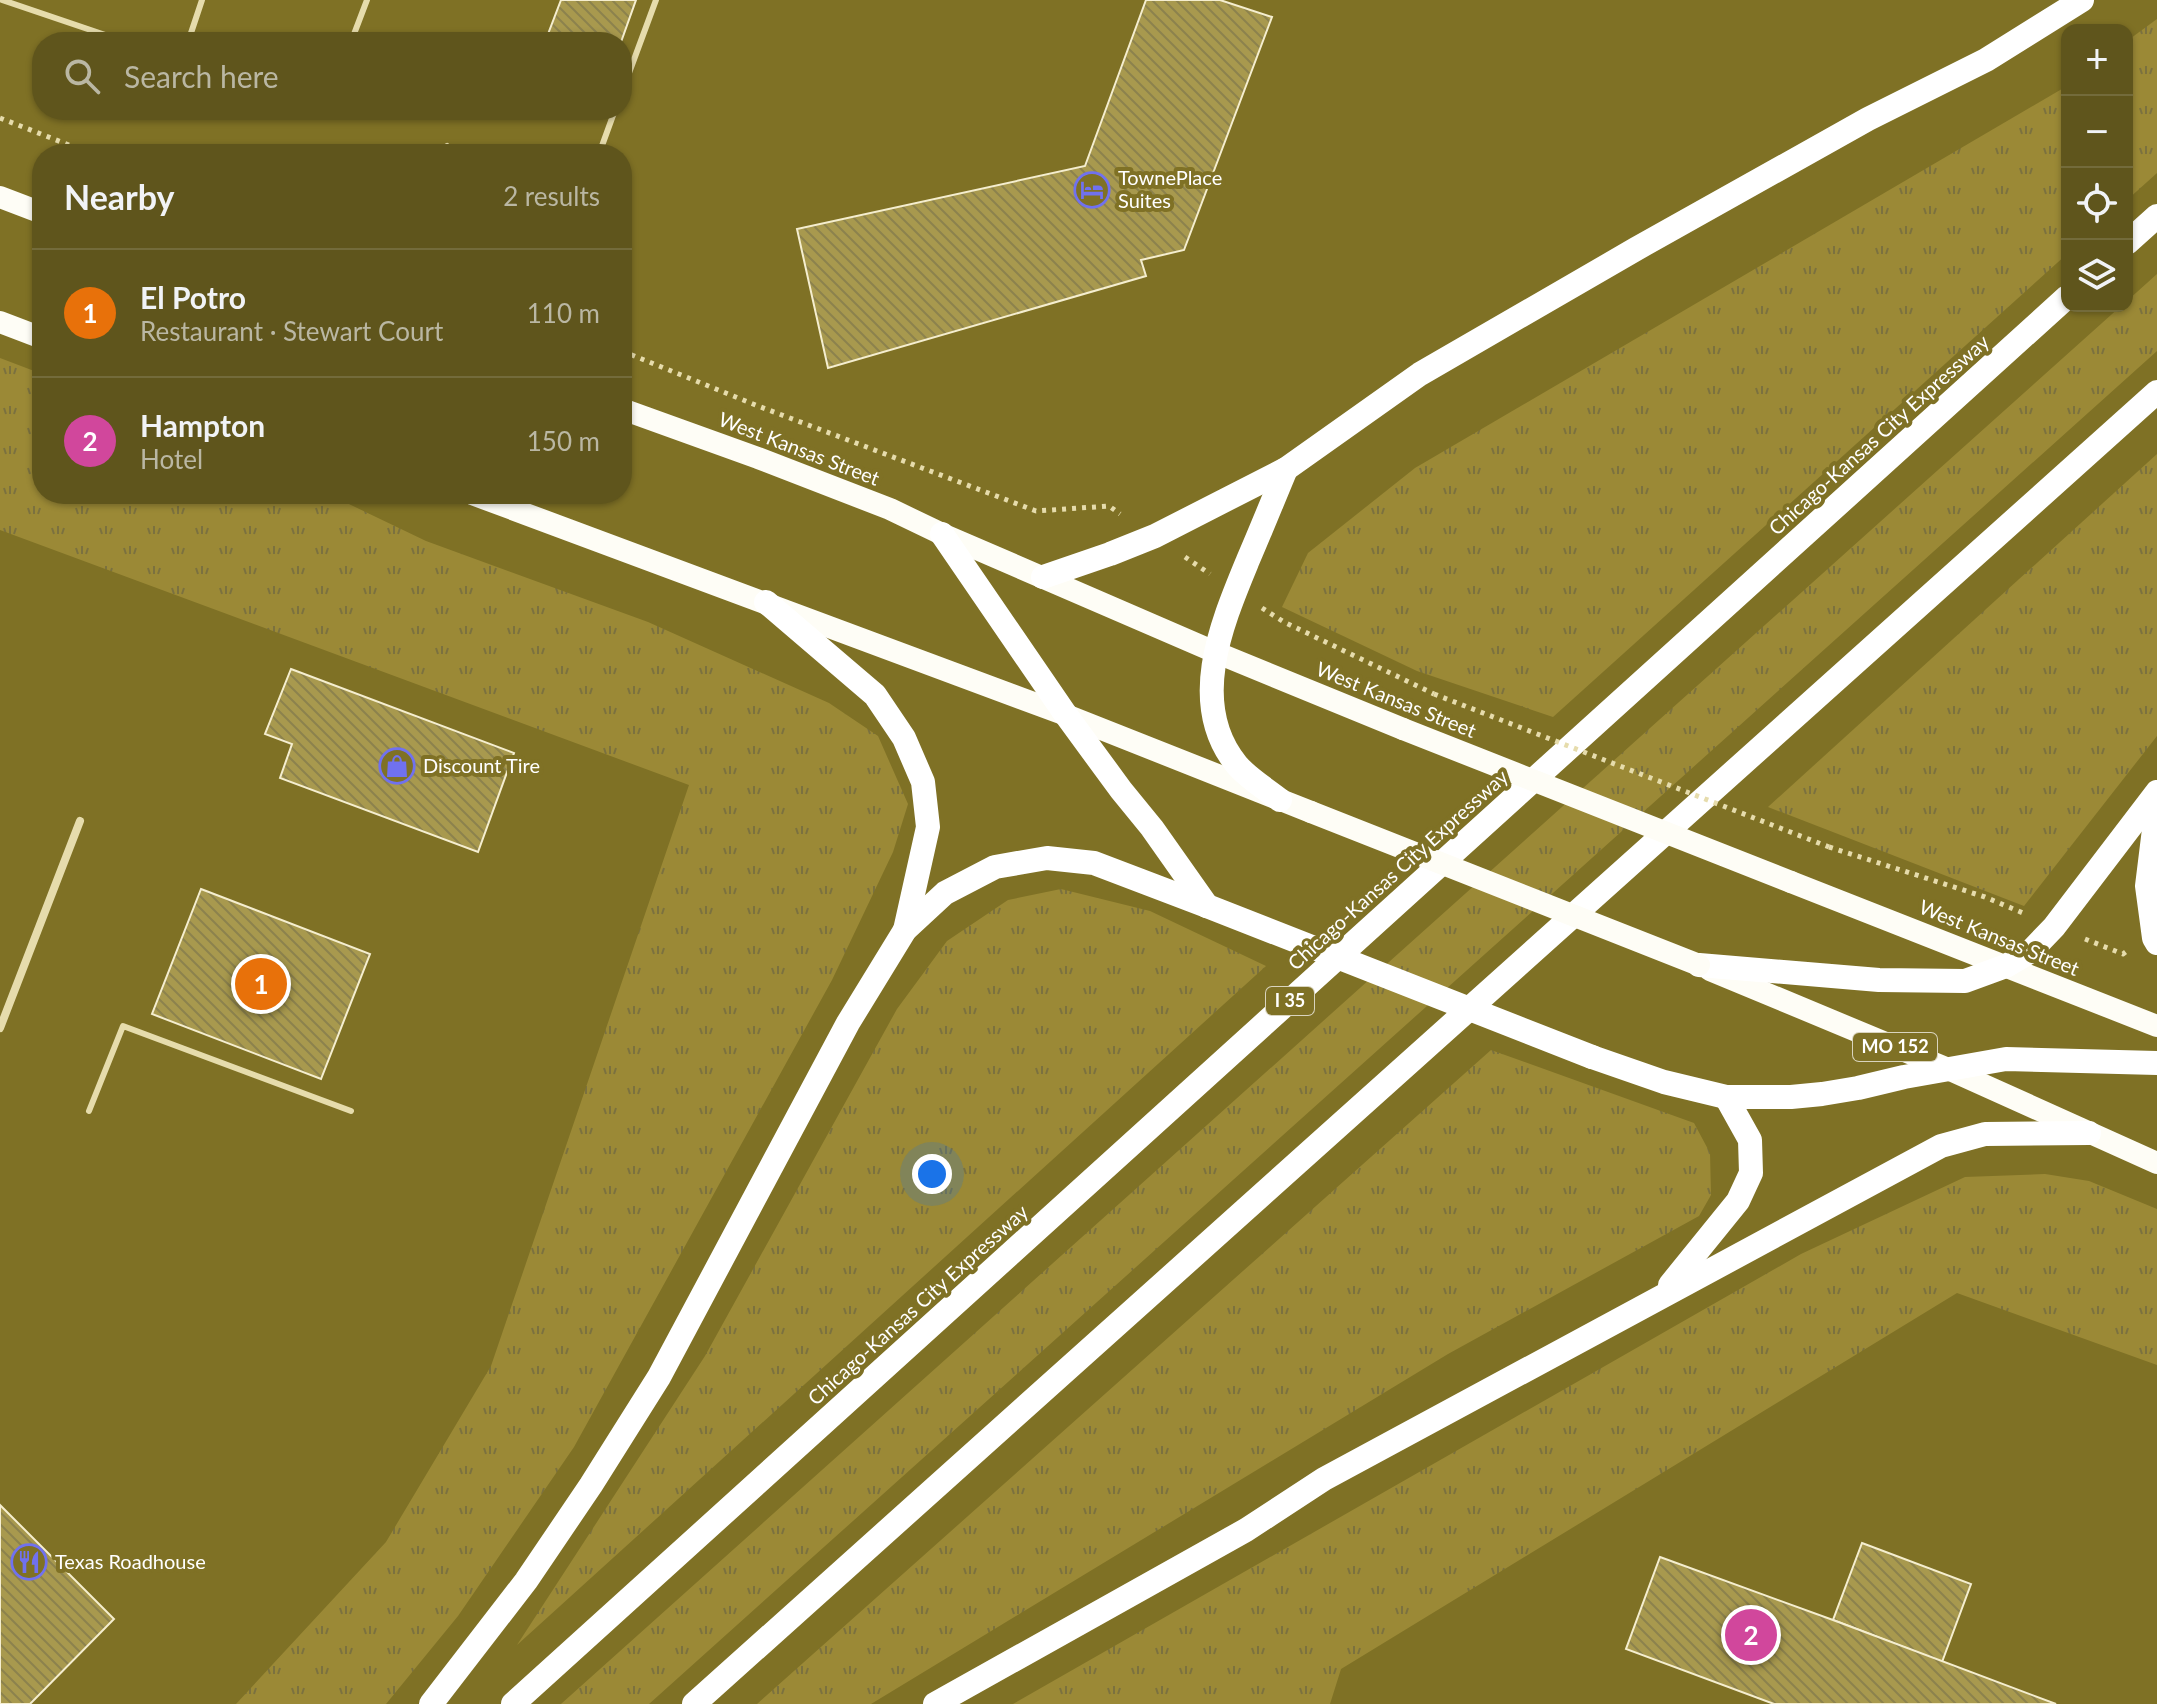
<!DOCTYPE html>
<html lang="en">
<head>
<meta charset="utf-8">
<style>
  :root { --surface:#5f551c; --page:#685e29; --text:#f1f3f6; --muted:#bab7a3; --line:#736b3b; --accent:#e797bd }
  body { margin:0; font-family:Lato,sans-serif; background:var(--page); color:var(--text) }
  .controls { position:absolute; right:24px; top:24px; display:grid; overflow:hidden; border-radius:16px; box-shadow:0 2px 6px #0004 }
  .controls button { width:72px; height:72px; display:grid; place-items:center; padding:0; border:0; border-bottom:2px solid var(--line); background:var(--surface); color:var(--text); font:40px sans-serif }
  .you { position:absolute; left:932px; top:1174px; width:28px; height:28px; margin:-20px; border:6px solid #fff; border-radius:50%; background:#1a73e8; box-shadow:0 0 0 12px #1a73e833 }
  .badge { display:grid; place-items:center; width:52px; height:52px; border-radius:50%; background:var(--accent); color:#fff; font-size:26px; font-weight:700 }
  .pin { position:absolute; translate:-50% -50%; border:4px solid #fff; box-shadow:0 2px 8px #0006 }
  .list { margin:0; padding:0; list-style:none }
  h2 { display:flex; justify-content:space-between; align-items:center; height:104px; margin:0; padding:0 32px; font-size:34px }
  h2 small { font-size:26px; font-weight:400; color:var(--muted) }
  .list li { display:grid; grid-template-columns:52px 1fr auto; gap:24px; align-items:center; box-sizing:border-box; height:128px; padding:0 32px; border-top:2px solid var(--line) }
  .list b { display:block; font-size:30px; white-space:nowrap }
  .list p { margin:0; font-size:26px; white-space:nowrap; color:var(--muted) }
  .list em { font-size:26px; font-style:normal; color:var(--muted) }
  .icon { flex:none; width:44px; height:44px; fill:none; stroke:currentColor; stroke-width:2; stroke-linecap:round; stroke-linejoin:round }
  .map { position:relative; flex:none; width:2157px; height:1704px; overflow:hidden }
  .search { position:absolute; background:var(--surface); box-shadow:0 2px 6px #0004; left:32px; top:32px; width:600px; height:88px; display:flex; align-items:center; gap:20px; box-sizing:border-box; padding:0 28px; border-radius:32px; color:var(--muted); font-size:30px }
  .panel { position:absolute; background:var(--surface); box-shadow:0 2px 6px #0004; left:32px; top:144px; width:600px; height:360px; border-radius:32px }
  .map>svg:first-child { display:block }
  .grass { fill:url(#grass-tufts) }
  .building { fill:url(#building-back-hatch); stroke:#f5eecf; stroke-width:2 }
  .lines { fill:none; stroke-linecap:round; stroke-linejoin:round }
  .path { stroke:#e6dcac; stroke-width:5; stroke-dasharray:4 6; stroke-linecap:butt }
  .service { stroke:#e6dcac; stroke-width:6 }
  .minor { stroke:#e6dcac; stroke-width:8 }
  .trunk { stroke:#fefdf6; stroke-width:22 }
  .motorway { stroke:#fff; stroke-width:24 }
  .path-bridge { stroke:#e6dcac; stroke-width:5; stroke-dasharray:4 6; stroke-linecap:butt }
  .trunk-bridge { stroke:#fefdf6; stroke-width:22 }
  .motorway-bridge { stroke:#fff; stroke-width:24 }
  .labels { text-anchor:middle; stroke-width:8; stroke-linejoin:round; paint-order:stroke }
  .shield { fill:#7f7125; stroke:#d9d4be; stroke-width:2 }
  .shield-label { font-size:18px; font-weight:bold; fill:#fff }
  .poi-label { font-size:20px; fill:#fff; stroke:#7f7125; text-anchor:start }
  .street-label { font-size:20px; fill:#fff; stroke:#7f7125 }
</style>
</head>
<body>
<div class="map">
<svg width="2157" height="1704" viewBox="0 0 2157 1704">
  <defs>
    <pattern id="grass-tufts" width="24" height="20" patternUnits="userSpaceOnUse" patternTransform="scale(2)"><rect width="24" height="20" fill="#9b8936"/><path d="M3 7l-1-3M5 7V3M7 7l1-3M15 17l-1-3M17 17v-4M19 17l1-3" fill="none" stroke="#7b713f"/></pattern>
    <pattern id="building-back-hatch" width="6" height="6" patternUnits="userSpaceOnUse" patternTransform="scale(2)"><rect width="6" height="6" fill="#a8994e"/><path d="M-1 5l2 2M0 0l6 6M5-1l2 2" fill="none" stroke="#8c824d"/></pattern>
  </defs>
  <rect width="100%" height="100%" fill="#7f7125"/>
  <g class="grass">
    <polygon points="2157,19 2157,173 2127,200 2127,41"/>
    <polygon points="2067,86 2067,254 1553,717 1417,671 1282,607 1308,553 1415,468"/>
    <polygon points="2157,274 2157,351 649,1704 561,1704 2121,306 2127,306 2127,301"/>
    <polygon points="0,358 42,374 42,494 328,494 426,541 648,622 829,703 878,736 908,804 893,852 832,980 574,1447 458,1616 386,1704 236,1704 386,1542 491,1366 689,785 0,530"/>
    <polygon points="2157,454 2157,736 2024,906 1768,807"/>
    <polygon points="1061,889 1150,911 1266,966 517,1645 705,1356 897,1009 947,941 1008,900"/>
    <polygon points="1491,1050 1694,1123 1710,1153 1711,1195 1699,1216 1448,1354 871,1704 757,1704"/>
    <polygon points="2045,1174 2089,1181 2157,1209 2157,1365 1957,1293 1341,1669 1330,1704 1013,1704 1801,1254 1965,1177"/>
  </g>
  <g class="building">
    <polygon points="561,0 636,0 621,42 545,42"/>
    <polygon points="1146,0 1220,0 1272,17 1184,250 1141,260 1146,276 828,368 797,229 1085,166"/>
    <polygon points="291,669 514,753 478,852 280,778 292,744 265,734"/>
    <polygon points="201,889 370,954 321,1079 152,1014"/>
    <polygon points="0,1505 114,1619 30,1704 0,1704"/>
    <polygon points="1862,1543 1971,1584 1942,1662 1833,1620"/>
    <polygon points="1660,1557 1833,1620 2056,1704 1774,1704 1626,1649"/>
  </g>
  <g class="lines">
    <g class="path">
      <polyline points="0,118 92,154"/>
      <polyline points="622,351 758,406 1036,511 1109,506 1120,514"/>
      <polyline points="1185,557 1210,574"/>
      <polyline points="1262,608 1284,622 1434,694"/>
      <polyline points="1829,847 1985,897 2023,913"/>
      <polyline points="2085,939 2123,954 2127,951"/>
    </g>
    <g class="service">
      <polyline points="2,0 126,42"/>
      <polyline points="188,42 202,0"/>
      <polyline points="351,42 367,0"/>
      <polyline points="622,92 656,0"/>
      <polyline points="447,146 452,154"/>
      <polyline points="599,154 615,110"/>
      <polyline points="89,1111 123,1026 351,1111"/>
    </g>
    <polyline class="minor" points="0,1028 80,821"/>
    <g class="trunk">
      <polyline points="0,197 42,213"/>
      <polyline points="0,322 42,338"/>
      <polyline points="622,409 758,458 890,509 942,534 1215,652 1403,729"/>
      <polyline points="472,494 1066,715 1311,812"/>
      <polyline points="1791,882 2157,1026"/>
      <polyline points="1710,970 1948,1069 2157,1163"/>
    </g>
    <g class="motorway">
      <polyline points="2127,243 2157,216"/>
      <polyline points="942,534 1066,715 1121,790 1152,828 1207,906"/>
      <polyline points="1043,577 1110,554 1155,536 1286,469 1420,374 1636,249 1868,119 1986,60 2082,0"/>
      <polyline points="766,602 875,695 904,738 923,782 928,827 905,930"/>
      <path d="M1280 800C1266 789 1248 778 1237 765 1187 704 1222 623 1248 560 1261 530 1273 500 1286 469"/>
      <polyline points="2157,805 2147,886 2154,938 2157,943"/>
      <polyline points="1699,965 1879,980 1965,981 2006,966 2031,951 2054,927 2157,792"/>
      <polyline points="1592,1057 1664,1082 1726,1097 1791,1097 1822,1094 1858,1088 1904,1077 2006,1059 2157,1063"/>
      <polyline points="1670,1285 1738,1201 1751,1173 1750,1140 1726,1097"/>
      <polyline points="431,1704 526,1581 591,1485 659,1377 848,1023 905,930 945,893 995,867 1047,858 1094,863 1207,906"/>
      <polyline points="513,1704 2067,297"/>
      <polyline points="694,1704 2157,392"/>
      <polyline points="935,1704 1246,1530 1324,1479 1941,1146 1985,1134 2089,1133"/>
    </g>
    <polyline class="path-bridge" points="1434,694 1829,847"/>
    <g class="trunk-bridge">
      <polyline points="1403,729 1791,882"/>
      <polyline points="1311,812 1699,965"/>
    </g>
    <polyline class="motorway-bridge" points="1207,906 1592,1057"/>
  </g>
  <defs>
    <symbol id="hotel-ring" viewBox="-11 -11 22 22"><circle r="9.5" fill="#7f7125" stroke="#7071ef" stroke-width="1.5"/><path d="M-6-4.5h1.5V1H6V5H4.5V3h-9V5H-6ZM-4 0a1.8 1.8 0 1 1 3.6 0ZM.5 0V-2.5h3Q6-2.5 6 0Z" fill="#7071ef"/></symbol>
    <symbol id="shop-ring" viewBox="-11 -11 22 22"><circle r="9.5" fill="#7f7125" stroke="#7071ef" stroke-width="1.5"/><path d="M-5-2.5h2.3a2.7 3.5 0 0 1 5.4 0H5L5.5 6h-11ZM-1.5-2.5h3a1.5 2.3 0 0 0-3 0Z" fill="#7071ef"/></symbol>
    <symbol id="restaurant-ring" viewBox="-11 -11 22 22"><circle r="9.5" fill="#7f7125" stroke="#7071ef" stroke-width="1.5"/><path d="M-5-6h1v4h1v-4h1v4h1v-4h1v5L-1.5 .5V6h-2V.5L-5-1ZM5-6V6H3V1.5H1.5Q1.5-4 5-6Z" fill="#7071ef"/></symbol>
  </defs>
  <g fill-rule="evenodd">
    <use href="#hotel-ring" x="1072" y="170" width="40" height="40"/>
    <use href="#shop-ring" x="377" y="746" width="40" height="40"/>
    <use href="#restaurant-ring" x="9" y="1542" width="40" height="40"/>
  </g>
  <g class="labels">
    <g class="shield">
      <rect x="1266" y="987" width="48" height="28" rx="6"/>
      <rect x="1853" y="1033" width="84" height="28" rx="6"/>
    </g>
    <g class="shield-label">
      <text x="1290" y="1007">I 35</text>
      <text x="1895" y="1053">MO 152</text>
    </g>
    <g class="poi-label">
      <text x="1118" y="185">TownePlace<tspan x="1118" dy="23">Suites</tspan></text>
      <text x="423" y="773">Discount Tire</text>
      <text x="55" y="1569">Texas Roadhouse</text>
    </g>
    <g class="street-label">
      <text transform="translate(1879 435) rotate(-42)" y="7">Chicago-Kansas City Expressway</text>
      <text transform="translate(799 449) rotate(21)" y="7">West Kansas Street</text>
      <text transform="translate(1396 700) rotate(22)" y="7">West Kansas Street</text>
      <text transform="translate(1398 870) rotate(-42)" y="7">Chicago-Kansas City Expressway</text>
      <text transform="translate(1999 938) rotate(22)" y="7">West Kansas Street</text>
      <text transform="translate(918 1305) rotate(-42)" y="7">Chicago-Kansas City Expressway</text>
    </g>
  </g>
</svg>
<div class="controls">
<button>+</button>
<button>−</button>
<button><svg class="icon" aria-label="locate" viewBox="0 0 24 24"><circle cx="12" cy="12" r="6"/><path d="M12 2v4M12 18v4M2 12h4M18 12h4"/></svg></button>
<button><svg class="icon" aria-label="layers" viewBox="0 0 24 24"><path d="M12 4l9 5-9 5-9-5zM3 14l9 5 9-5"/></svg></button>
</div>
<div class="you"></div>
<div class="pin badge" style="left:261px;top:984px;background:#e8710a">1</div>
<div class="pin badge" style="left:1751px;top:1635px;background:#d1479c">2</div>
<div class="search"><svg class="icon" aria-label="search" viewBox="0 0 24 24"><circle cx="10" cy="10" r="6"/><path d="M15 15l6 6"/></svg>Search here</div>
<section class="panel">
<h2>Nearby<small>2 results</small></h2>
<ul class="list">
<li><span class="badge" style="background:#e8710a">1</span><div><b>El Potro</b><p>Restaurant · Stewart Court</p></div><em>110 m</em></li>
<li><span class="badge" style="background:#d1479c">2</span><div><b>Hampton</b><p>Hotel</p></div><em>150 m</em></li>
</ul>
</section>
</div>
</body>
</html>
